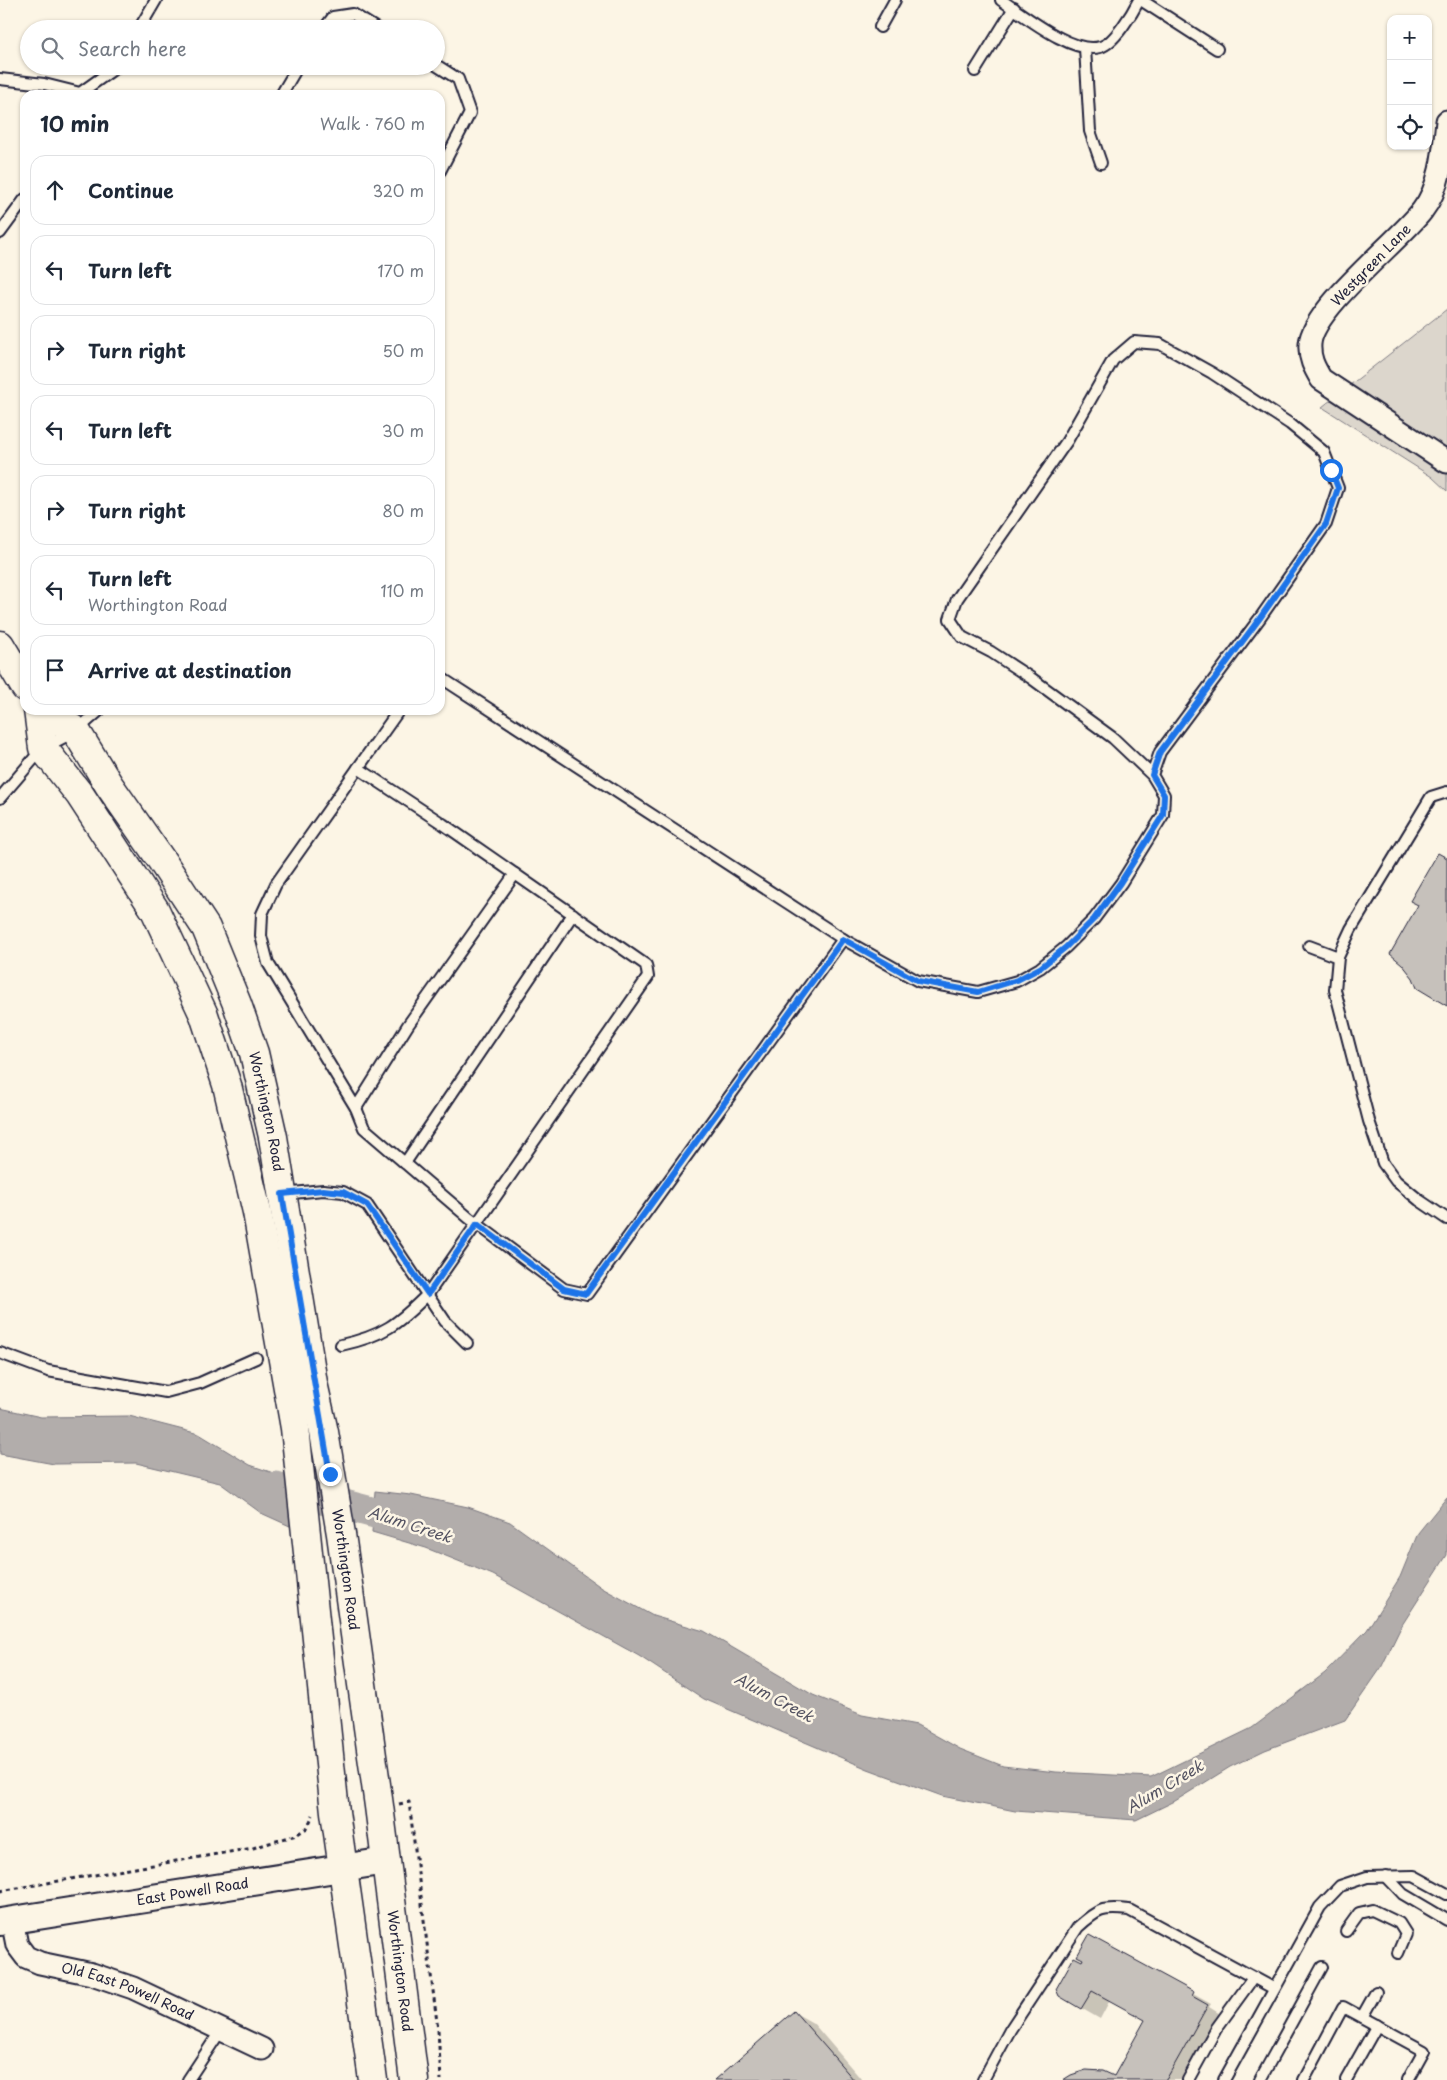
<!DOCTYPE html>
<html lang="en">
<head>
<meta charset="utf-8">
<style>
  :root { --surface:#fff; --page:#f2f2f3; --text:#1f2937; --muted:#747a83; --line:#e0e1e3 }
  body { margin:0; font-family:"Playpen Sans",sans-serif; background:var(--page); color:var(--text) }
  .controls { position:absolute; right:15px; top:15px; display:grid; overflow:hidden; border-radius:10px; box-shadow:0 1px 4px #0004 }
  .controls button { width:45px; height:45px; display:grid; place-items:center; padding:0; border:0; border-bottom:1px solid var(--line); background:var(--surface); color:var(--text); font:25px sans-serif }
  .stop { position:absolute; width:15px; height:15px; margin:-11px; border:4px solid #1a73e8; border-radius:50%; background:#fff }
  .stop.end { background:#1a73e8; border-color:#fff; box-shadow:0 1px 5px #0008 }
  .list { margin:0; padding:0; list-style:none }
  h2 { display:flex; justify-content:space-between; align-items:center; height:65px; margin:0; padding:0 20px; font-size:21px }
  h2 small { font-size:16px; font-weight:400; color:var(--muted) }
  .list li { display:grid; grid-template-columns:32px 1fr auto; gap:15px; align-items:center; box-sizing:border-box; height:70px; margin:0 10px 10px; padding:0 10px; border:1px solid var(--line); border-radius:15px }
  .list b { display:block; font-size:19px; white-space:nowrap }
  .list p { margin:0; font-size:16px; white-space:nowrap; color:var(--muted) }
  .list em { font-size:16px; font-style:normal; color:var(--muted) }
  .icon { flex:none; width:28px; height:28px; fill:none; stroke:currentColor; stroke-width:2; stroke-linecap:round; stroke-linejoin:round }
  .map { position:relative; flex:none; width:1447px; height:2080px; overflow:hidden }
  .search { position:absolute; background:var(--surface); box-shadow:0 1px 4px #0004; left:20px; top:20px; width:425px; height:55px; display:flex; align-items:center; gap:12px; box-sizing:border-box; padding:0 18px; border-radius:28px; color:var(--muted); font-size:19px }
  .panel { position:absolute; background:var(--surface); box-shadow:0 1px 4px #0004; left:20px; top:90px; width:425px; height:625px; border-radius:15px }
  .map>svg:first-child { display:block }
  .green { fill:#dcd6cc; stroke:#7f7c84 }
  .water { fill:#b2adab; stroke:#78757e }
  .shadow { fill:#0003 }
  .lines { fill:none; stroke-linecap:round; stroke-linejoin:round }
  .river { stroke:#b2adab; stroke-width:31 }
  .building { fill:#c6c1bb; stroke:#22223b }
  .service-casing { stroke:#22223b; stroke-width:14 }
  .minor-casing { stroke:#22223b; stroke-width:25 }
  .tertiary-casing { stroke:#22223b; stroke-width:30 }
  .secondary-casing { stroke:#22223b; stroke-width:31 }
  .path { stroke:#22223b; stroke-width:3; stroke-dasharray:4 4; stroke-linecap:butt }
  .service { stroke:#fcf5e5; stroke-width:10 }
  .minor { stroke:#fcf5e5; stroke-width:21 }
  .tertiary { stroke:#fcf5e5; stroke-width:26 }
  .secondary { stroke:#fcf5e5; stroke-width:28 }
  .route { stroke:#1a73e8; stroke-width:6 }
  .labels { text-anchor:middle; stroke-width:5; stroke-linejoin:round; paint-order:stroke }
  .street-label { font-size:14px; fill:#22223b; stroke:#fcf5e5 }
  .water-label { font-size:15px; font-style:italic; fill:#545362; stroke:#fcf5e5 }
</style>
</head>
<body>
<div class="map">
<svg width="1447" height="2080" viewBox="0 0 1447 2080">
  <rect width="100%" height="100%" fill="#fcf5e5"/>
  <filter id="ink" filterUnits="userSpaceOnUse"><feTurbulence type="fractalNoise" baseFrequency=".02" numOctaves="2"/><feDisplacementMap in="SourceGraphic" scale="10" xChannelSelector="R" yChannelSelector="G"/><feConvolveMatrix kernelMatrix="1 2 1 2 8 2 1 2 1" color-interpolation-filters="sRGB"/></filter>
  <g filter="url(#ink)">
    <polygon class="green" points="1447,309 1447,491 1432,477 1322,407"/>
    <g class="water">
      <polygon points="0,1408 41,1417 129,1416 199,1434 250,1465 285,1477 292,1527 261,1513 220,1483 136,1463 54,1464 0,1454"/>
      <polygon points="375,1491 411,1495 468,1507 510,1522 602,1588 653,1616 704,1631 813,1695 862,1715 917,1725 960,1749 1003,1766 1056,1772 1151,1777 1252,1728 1325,1673 1367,1630 1400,1577 1418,1533 1447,1497 1447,1555 1402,1625 1381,1668 1345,1720 1265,1750 1230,1767 1175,1801 1136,1820 1015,1811 942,1796 868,1769 704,1699 639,1656 493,1575 426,1548 372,1532"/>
    </g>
    <g class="shadow">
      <polygon points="1089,1936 1211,2004 1209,2007 1225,2017 1190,2080 1065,2080 1115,2077 1147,2020 1110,2000 1100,2019 1060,1996 1082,1962"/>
      <polygon points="795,2013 813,2023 862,2080 717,2080"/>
    </g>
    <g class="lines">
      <polyline class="river" points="276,1487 375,1513 413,1525"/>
    </g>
    <g class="building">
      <polygon points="1438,853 1447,858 1447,1006 1417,988 1413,978 1402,964 1390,954 1418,905 1410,901"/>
      <polygon points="1089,1935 1194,1992 1192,1996 1208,2005 1166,2080 1063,2080 1071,2075 1086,2070 1103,2071 1114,2076 1145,2020 1092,1991 1081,2009 1059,1996 1056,1989 1074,1957 1082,1961 1083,1959 1077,1956"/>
      <polygon points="794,2011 854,2080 715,2080"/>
    </g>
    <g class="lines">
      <defs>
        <g id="service">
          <path d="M1001 0C1024 15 1073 55 1100 47 1114 44 1133 12 1139 0"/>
          <polyline points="1141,0 1217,49"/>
          <polyline points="880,27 895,0"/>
          <polyline points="139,29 156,0"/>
          <polyline points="324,29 333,17 353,14 377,29"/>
          <polyline points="1085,48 1090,131 1101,163"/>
          <polyline points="436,65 458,79 470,113 440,171"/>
          <polyline points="975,71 1014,8"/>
          <polyline points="0,79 44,84 80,93 118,66"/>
          <polyline points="281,95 298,66"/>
          <polyline points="0,233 25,199"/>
          <polyline points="440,677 843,939 918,981 978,992 1017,981 1040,968 1066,947 1094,919 1121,883 1163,815 1164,795 1152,775 1160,752 1260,618 1326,524 1338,488 1324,452 1290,424 1212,373 1160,344 1134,342 1113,360 1067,441 957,599 950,619 962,637 991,652 1031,678 1113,738 1152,775"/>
          <polyline points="399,710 276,884 262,914 261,936 268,963 356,1108 364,1128 469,1218 564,1289 587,1294 843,939"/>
          <polyline points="1447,792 1431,797 1351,929 1338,957 1335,990 1369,1121 1383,1163 1396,1181 1419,1200 1447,1219"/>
          <polyline points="0,798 43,748 76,731 100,710"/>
          <polyline points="1309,946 1338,957"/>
          <polyline points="356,1108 408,1025 515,874"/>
          <polyline points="405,1163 573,914"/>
          <polyline points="283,1194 323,1190 343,1192 367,1205 445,1321 467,1343"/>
          <path d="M341 1345C383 1336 398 1324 428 1294L648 977 646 965 443 824 358 768"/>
          <polyline points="0,1353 48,1371 166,1392 200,1383 256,1358"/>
          <polyline points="1386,1876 1403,1894 1447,1920"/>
          <polyline points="1346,1931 1359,1913 1372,1910 1399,1923 1406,1934 1398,1953"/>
          <polyline points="1362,2017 1376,1992"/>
          <polyline points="188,2080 221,2030"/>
          <path d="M983 2080 1010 2030 1078 1927C1098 1909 1102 1907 1129 1910L1273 1988"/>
          <polyline points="1188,2080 1216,2029 1253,1978"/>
          <polyline points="1224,2080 1320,1907 1340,1886 1367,1877 1414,1876 1447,1894"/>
          <polyline points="1260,2080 1322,1967"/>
          <polyline points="1304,2080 1343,2007 1424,2051 1408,2080"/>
          <polyline points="1346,2080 1377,2025"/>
        </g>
        <g id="minor">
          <path d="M1447 121C1444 150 1441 187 1422 211 1399 241 1312 309 1310 344 1309 358 1314 367 1321 379L1447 462"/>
          <path id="s1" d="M12 1920 17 1945 26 1957 40 1963 92 1974 133 1988 262 2049"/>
        </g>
        <g id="tertiary">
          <path id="s2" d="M0 1922 386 1861"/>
        </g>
        <g id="secondary">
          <polyline points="0,645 25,687"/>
          <polyline points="38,710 43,748 80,795 155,910 204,1015 227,1085 257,1212 295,1428 335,1812 373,2080"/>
          <path id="s3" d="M42 710 76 731 109 785 162 861 206 928 237 1004 254 1053 273 1137 313 1383 324 1432 341 1534 379 1806 414 2080"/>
        </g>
      </defs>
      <use href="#service" class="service-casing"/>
      <use href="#minor" class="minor-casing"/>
      <use href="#tertiary" class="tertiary-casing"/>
      <use href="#secondary" class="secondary-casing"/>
      <g class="path">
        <polyline points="399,1804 409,1802 438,2030 441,2080"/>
        <polyline points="0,1891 253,1848 296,1835 307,1828 313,1815"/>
      </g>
      <use href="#service" class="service"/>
      <use href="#minor" class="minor"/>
      <use href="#tertiary" class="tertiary"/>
      <use href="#secondary" class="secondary"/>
    </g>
  </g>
  <g class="lines" filter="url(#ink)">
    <polyline class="route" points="330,1474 282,1194 323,1190 343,1192 367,1205 428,1294 477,1224 564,1289 586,1294 843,939 918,981 978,992 1017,980 1040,968 1066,947 1094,919 1120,883 1163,815 1164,795 1152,775 1160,752 1260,618 1326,524 1338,488 1331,470"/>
  </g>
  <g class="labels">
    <g class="street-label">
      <text transform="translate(1371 265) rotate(-46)" y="5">Westgreen Lane</text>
      <text dy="5" stroke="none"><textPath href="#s3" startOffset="470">Worthington Road</textPath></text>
      <text dy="5" stroke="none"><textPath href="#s3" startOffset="935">Worthington Road</textPath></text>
      <text dy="5" stroke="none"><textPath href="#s2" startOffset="195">East Powell Road</textPath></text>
      <text dy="5" stroke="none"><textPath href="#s3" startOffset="1340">Worthington Road</textPath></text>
      <text dy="5" stroke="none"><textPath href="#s1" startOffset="148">Old East Powell Road</textPath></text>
    </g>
    <g class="water-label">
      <text transform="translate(410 1525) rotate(18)" y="5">Alum Creek</text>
      <text transform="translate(774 1698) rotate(28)" y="5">Alum Creek</text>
      <text transform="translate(1165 1787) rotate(-31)" y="5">Alum Creek</text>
    </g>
  </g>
</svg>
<div class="controls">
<button>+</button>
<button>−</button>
<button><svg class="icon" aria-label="locate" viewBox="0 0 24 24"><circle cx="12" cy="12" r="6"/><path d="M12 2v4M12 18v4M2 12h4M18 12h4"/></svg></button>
</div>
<div class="stop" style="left:1331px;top:470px"></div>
<div class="stop end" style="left:330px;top:1474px"></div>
<div class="search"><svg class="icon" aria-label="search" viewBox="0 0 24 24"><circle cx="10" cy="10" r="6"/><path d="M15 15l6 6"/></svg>Search here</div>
<section class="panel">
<h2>10 min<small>Walk · 760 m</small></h2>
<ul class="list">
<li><svg class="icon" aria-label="ahead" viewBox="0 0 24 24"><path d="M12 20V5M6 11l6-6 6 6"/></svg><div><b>Continue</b></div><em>320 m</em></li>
<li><svg class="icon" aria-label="left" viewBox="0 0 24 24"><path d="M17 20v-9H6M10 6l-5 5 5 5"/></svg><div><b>Turn left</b></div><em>170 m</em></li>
<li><svg class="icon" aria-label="right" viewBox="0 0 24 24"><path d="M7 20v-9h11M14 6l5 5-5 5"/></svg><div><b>Turn right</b></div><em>50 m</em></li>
<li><svg class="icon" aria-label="left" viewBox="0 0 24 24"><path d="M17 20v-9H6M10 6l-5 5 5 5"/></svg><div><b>Turn left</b></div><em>30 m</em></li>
<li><svg class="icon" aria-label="right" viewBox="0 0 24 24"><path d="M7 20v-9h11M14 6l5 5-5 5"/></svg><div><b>Turn right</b></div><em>80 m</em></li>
<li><svg class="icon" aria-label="left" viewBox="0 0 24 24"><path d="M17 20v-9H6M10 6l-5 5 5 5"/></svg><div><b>Turn left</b><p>Worthington Road</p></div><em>110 m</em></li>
<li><svg class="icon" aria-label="arrive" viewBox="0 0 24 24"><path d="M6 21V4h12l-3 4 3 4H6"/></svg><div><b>Arrive at destination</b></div></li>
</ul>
</section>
</div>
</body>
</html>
